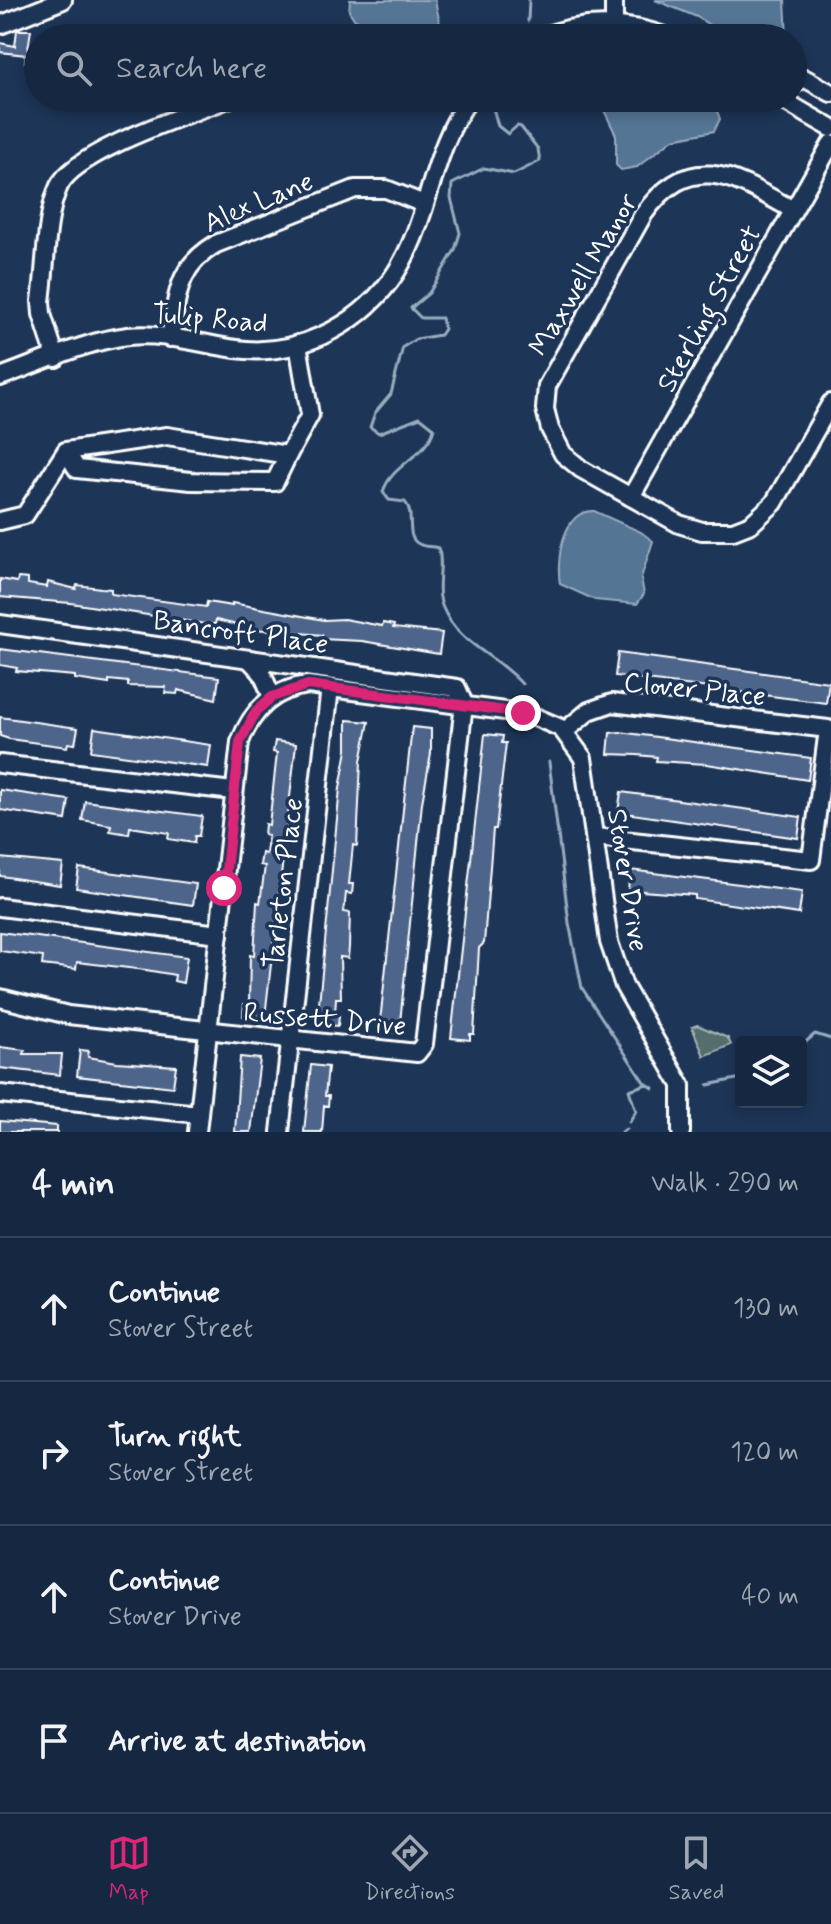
<!DOCTYPE html>
<html lang="en">
<head>
<meta charset="utf-8">
<style>
  :root { --surface:#162841; --page:#23344c; --text:#f1f3f6; --muted:#9ea6b1; --line:#35445a; --accent:#db2777 }
  body { margin:0; font-family:Mynerve,sans-serif; background:var(--page); color:var(--text) }
  .controls { position:absolute; right:24px; bottom:24px; display:grid; overflow:hidden; border-radius:8px; box-shadow:0 4px 12px #0003 }
  .controls button { width:72px; height:72px; display:grid; place-items:center; padding:0; border:0; border-bottom:2px solid var(--line); background:var(--surface); color:var(--text); font:40px sans-serif }
  .stop { position:absolute; width:24px; height:24px; margin:-18px; border:6px solid #db2777; border-radius:50%; background:#fff }
  .stop.end { background:#db2777; border-color:#fff; box-shadow:0 2px 8px #0008 }
  .list { margin:0; padding:0; list-style:none }
  h2 { display:flex; justify-content:space-between; align-items:center; height:104px; margin:0; padding:0 32px; font-size:34px }
  h2 small { font-size:26px; font-weight:400; color:var(--muted) }
  .list li { display:grid; grid-template-columns:52px 1fr auto; gap:24px; align-items:center; box-sizing:border-box; height:144px; padding:0 32px; border-top:2px solid var(--line) }
  .list b { display:block; font-size:30px; white-space:nowrap }
  .list p { margin:0; font-size:26px; white-space:nowrap; color:var(--muted) }
  .list em { font-size:26px; font-style:normal; color:var(--muted) }
  .icon { flex:none; width:44px; height:44px; fill:none; stroke:currentColor; stroke-width:2; stroke-linecap:round; stroke-linejoin:round }
  .map { position:relative; flex:none; width:831px; height:1132px; overflow:hidden }
  .search { position:absolute; background:var(--surface); box-shadow:0 4px 12px #0003; left:24px; right:24px; top:24px; height:88px; display:flex; align-items:center; gap:20px; box-sizing:border-box; padding:0 28px; border-radius:44px; color:var(--muted); font-size:30px }
  .sheet { height:680px; background:var(--surface) }
  nav { display:flex; justify-content:space-around; align-items:center; box-sizing:border-box; height:112px; border-top:2px solid var(--line); background:var(--surface); font-size:22px; color:var(--muted) }
  nav a { display:grid; justify-items:center; gap:4px }
  nav .on { color:var(--accent) }
  .map>svg:first-child { display:block }
  .green { fill:#536e6c; stroke:#a9b6b6; stroke-width:2 }
  .water { fill:#557495; stroke:#99acbf; stroke-width:2 }
  .lines { fill:none; stroke-linecap:round; stroke-linejoin:round }
  .stream { stroke:#99acbf; stroke-width:3 }
  .building { fill:#4e658b; stroke:#fff; stroke-width:2 }
  .minor-casing { stroke:#fff; stroke-width:22 }
  .minor { stroke:#1d3557; stroke-width:16 }
  .route { stroke:#db2777; stroke-width:10 }
  .labels { text-anchor:middle; stroke-width:7; stroke-linejoin:round; paint-order:stroke }
  .street-label { font-size:28px; fill:#fff; stroke:#1d3557 }
</style>
</head>
<body>
<div class="map">
<svg width="831" height="1132" viewBox="0 0 831 1132">
  <rect width="100%" height="100%" fill="#1d3557"/>
  <filter id="ink" filterUnits="userSpaceOnUse"><feTurbulence type="fractalNoise" baseFrequency=".0125" numOctaves="2"/><feDisplacementMap in="SourceGraphic" scale="16" xChannelSelector="R" yChannelSelector="G"/><feConvolveMatrix kernelMatrix="1 2 1 2 8 2 1 2 1" color-interpolation-filters="sRGB"/></filter>
  <g filter="url(#ink)">
    <polygon class="green" points="697,1025 728,1038 731,1045 704,1056 692,1027"/>
    <g class="water">
      <polygon points="350,0 435,0 440,24 435,32 420,36 355,20 349,11"/>
      <polygon points="655,0 785,0 787,38 729,38 697,17"/>
      <polygon points="598,98 712,98 720,119 714,131 673,139 637,167 621,170 616,165 616,135"/>
      <path d="M594 511 641 532 653 541 641 578 644 594 637 604 595 600 560 584C556 561 562 510 594 511Z"/>
    </g>
    <g class="lines">
      <g class="stream">
        <polyline points="528,21 529,0"/>
        <path d="M502 98 493 108 498 126 508 134 517 126 521 127 538 149 540 161 514 174 484 168 452 184 451 198 460 233 455 250 429 293 411 308 421 318H442L444 329 440 335 416 339 403 347 391 394 375 413 370 427 379 433 420 417 434 428C429 455 391 464 383 492L389 500 405 502C416 514 404 537 419 544 425 548 431 545 438 548 445 563 434 588 443 608 458 644 498 656 522 684"/>
        <polyline points="549,762 569,923 582,988 644,1082 653,1088"/>
        <polyline points="801,1046 815,1034 831,1039"/>
        <polyline points="708,1085 741,1078"/>
        <polyline points="629,1122 636,1111 629,1090 647,1084"/>
        <polyline points="622,1132 626,1129"/>
      </g>
    </g>
    <g class="building">
      <polygon points="17,30 31,30 28,49 36,50 34,63 25,62 26,55 0,52 0,43 15,46"/>
      <polygon points="18,578 28,579 28,584 47,587 48,582 76,589 77,585 101,588 111,589 111,594 206,607 207,602 232,606 232,603 324,620 344,619 382,626 383,623 394,625 393,628 442,633 439,654 362,641 321,639 322,635 254,629 216,620 215,624 205,624 71,603 0,597 0,579 17,582"/>
      <polygon points="0,649 219,677 216,699 178,690 177,694 165,693 166,687 128,686 128,682 109,680 109,684 75,679 75,676 16,671 17,668 0,665"/>
      <polygon points="618,653 829,682 826,703 615,676"/>
      <polygon points="0,717 78,728 75,744 68,743 67,747 9,739 0,736"/>
      <polygon points="347,720 369,722 361,761 357,846 353,845 349,884 353,884 352,894 346,893 344,912 350,913 349,947 348,958 340,957 341,998 336,998 335,1015 339,1016 338,1026 317,1024 340,788 347,750"/>
      <polygon points="412,727 431,729 431,753 422,803 399,1033 379,1031"/>
      <polygon points="94,728 211,745 208,767 91,751"/>
      <polygon points="620,732 811,758 808,780 707,764 656,761 657,757 637,755 608,754 610,733"/>
      <polygon points="485,734 503,736 502,743 506,743 496,829 493,829 484,943 479,948 474,1034 470,1034 470,1040 451,1038"/>
      <polygon points="275,741 296,744 265,1017 243,1016 244,1004 249,1004 250,955 254,956 257,902 260,903 265,866 260,865 262,853 266,854 268,836 264,835 265,824 269,825 277,753 273,752"/>
      <polygon points="0,790 69,800 66,820 0,810"/>
      <polygon points="621,792 801,817 798,838 618,812"/>
      <polygon points="85,801 202,816 199,836 195,836 194,843 168,839 169,833 130,827 129,834 110,831 111,825 82,820"/>
      <polygon points="0,858 63,864 60,885 0,876"/>
      <polygon points="79,868 196,884 193,905 76,888"/>
      <polygon points="630,870 802,892 799,914 695,899 695,895 628,890"/>
      <polygon points="0,932 187,957 183,983 174,981 175,975 146,970 77,962 76,969 42,965 43,957 0,951"/>
      <polygon points="0,1047 25,1050 24,1054 62,1054 60,1075 0,1068"/>
      <polygon points="80,1050 89,1051 88,1057 117,1062 176,1066 173,1087 77,1076"/>
      <polygon points="240,1057 260,1059 251,1132 235,1132"/>
      <polygon points="311,1065 328,1067 325,1096 329,1096 328,1106 324,1106 322,1132 304,1132"/>
      <polygon points="0,1121 57,1126 57,1132 0,1132"/>
    </g>
    <g class="lines">
      <defs>
        <g id="minor">
          <polyline points="614,24 614,0"/>
          <polyline points="0,25 63,0"/>
          <path d="M540 38C584 20 627 22 670 38"/>
          <polyline points="793,85 804,78 831,93"/>
          <polyline points="779,98 831,128"/>
          <path d="M793 210C736 178 691 147 643 215L547 386 545 409 550 429 563 454 581 469 679 524 702 531H733L751 524 774 503 831 403"/>
          <path d="M170 338C178 295 176 268 216 244L355 189H386L424 204"/>
          <path d="M56 358 42 314 41 301C46 267 45 216 59 186 76 150 191 114 230 98"/>
          <path d="M0 377C40 363 85 341 128 336 164 332 201 344 236 349 295 357 355 328 390 281 430 227 429 152 470 98"/>
          <polyline points="66,451 77,469 191,481 275,482 288,455"/>
          <polyline points="631,497 831,144"/>
          <polyline points="0,521 25,515 66,451 167,436 288,455 310,415 298,344"/>
          <polyline points="0,624 457,688 464,704 424,1044 417,1053 68,1015 0,998"/>
          <polyline points="249,659 262,673 272,697"/>
          <polyline points="565,731 589,711 612,703 828,729 811,860 595,837"/>
          <polyline points="0,764 233,791"/>
          <polyline points="0,907 219,934"/>
          <polyline points="0,1094 199,1114"/>
          <path d="M197 1132 240 742C252 710 274 689 308 685L528 714 561 728 583 758 609 942 624 986 681 1085V1132"/>
          <polyline points="280,1132 330,687"/>
        </g>
      </defs>
      <use href="#minor" class="minor-casing"/>
      <use href="#minor" class="minor"/>
    </g>
  </g>
  <g class="lines" filter="url(#ink)">
    <polyline class="route" points="224,888 240,742 256,711 272,697 308,685 523,713"/>
  </g>
  <g class="labels">
    <g class="street-label">
      <text transform="translate(258 201) rotate(-23)" y="10">Alex Lane</text>
      <text transform="translate(582 274) rotate(-59)" y="10">Maxwell Manor</text>
      <text transform="translate(708 308) rotate(-61)" y="10">Sterling Street</text>
      <text transform="translate(210 317) rotate(5)" y="10">Tulip Road</text>
      <text transform="translate(241 631) rotate(8)" y="10">Bancroft Place</text>
      <text transform="translate(695 688) rotate(6)" y="10">Clover Place</text>
      <text transform="translate(629 880) rotate(81)" y="10">Stover Drive</text>
      <text transform="translate(282 883) rotate(-83)" y="10">Tarleton Place</text>
      <text transform="translate(325 1018) rotate(5)" y="10">Russett Drive</text>
    </g>
  </g>
</svg>
<div class="controls">
<button><svg class="icon" aria-label="layers" viewBox="0 0 24 24"><path d="M12 4l9 5-9 5-9-5zM3 14l9 5 9-5"/></svg></button>
</div>
<div class="stop" style="left:224px;top:888px"></div>
<div class="stop end" style="left:523px;top:713px"></div>
<div class="search"><svg class="icon" aria-label="search" viewBox="0 0 24 24"><circle cx="10" cy="10" r="6"/><path d="M15 15l6 6"/></svg>Search here</div>
</div>
<section class="sheet">
<h2>4 min<small>Walk · 290 m</small></h2>
<ul class="list">
<li><svg class="icon" aria-label="ahead" viewBox="0 0 24 24"><path d="M12 20V5M6 11l6-6 6 6"/></svg><div><b>Continue</b><p>Stover Street</p></div><em>130 m</em></li>
<li><svg class="icon" aria-label="right" viewBox="0 0 24 24"><path d="M7 20v-9h11M14 6l5 5-5 5"/></svg><div><b>Turn right</b><p>Stover Street</p></div><em>120 m</em></li>
<li><svg class="icon" aria-label="ahead" viewBox="0 0 24 24"><path d="M12 20V5M6 11l6-6 6 6"/></svg><div><b>Continue</b><p>Stover Drive</p></div><em>40 m</em></li>
<li><svg class="icon" aria-label="arrive" viewBox="0 0 24 24"><path d="M6 21V4h12l-3 4 3 4H6"/></svg><div><b>Arrive at destination</b></div></li>
</ul>
</section>
<nav>
<a class="on"><svg class="icon" aria-label="map" viewBox="0 0 24 24"><path d="M3 6l6-2 6 2 6-2v14l-6 2-6-2-6 2zM9 4v14M15 6v14"/></svg>Map</a>
<a><svg class="icon" aria-label="directions" viewBox="0 0 24 24"><path d="M12 3l9 9-9 9-9-9zM9 14v-3h6M13 9l2 2-2 2"/></svg>Directions</a>
<a><svg class="icon" aria-label="saved" viewBox="0 0 24 24"><path d="M7 4h10v16l-5-4-5 4z"/></svg>Saved</a>
</nav>
</body>
</html>
